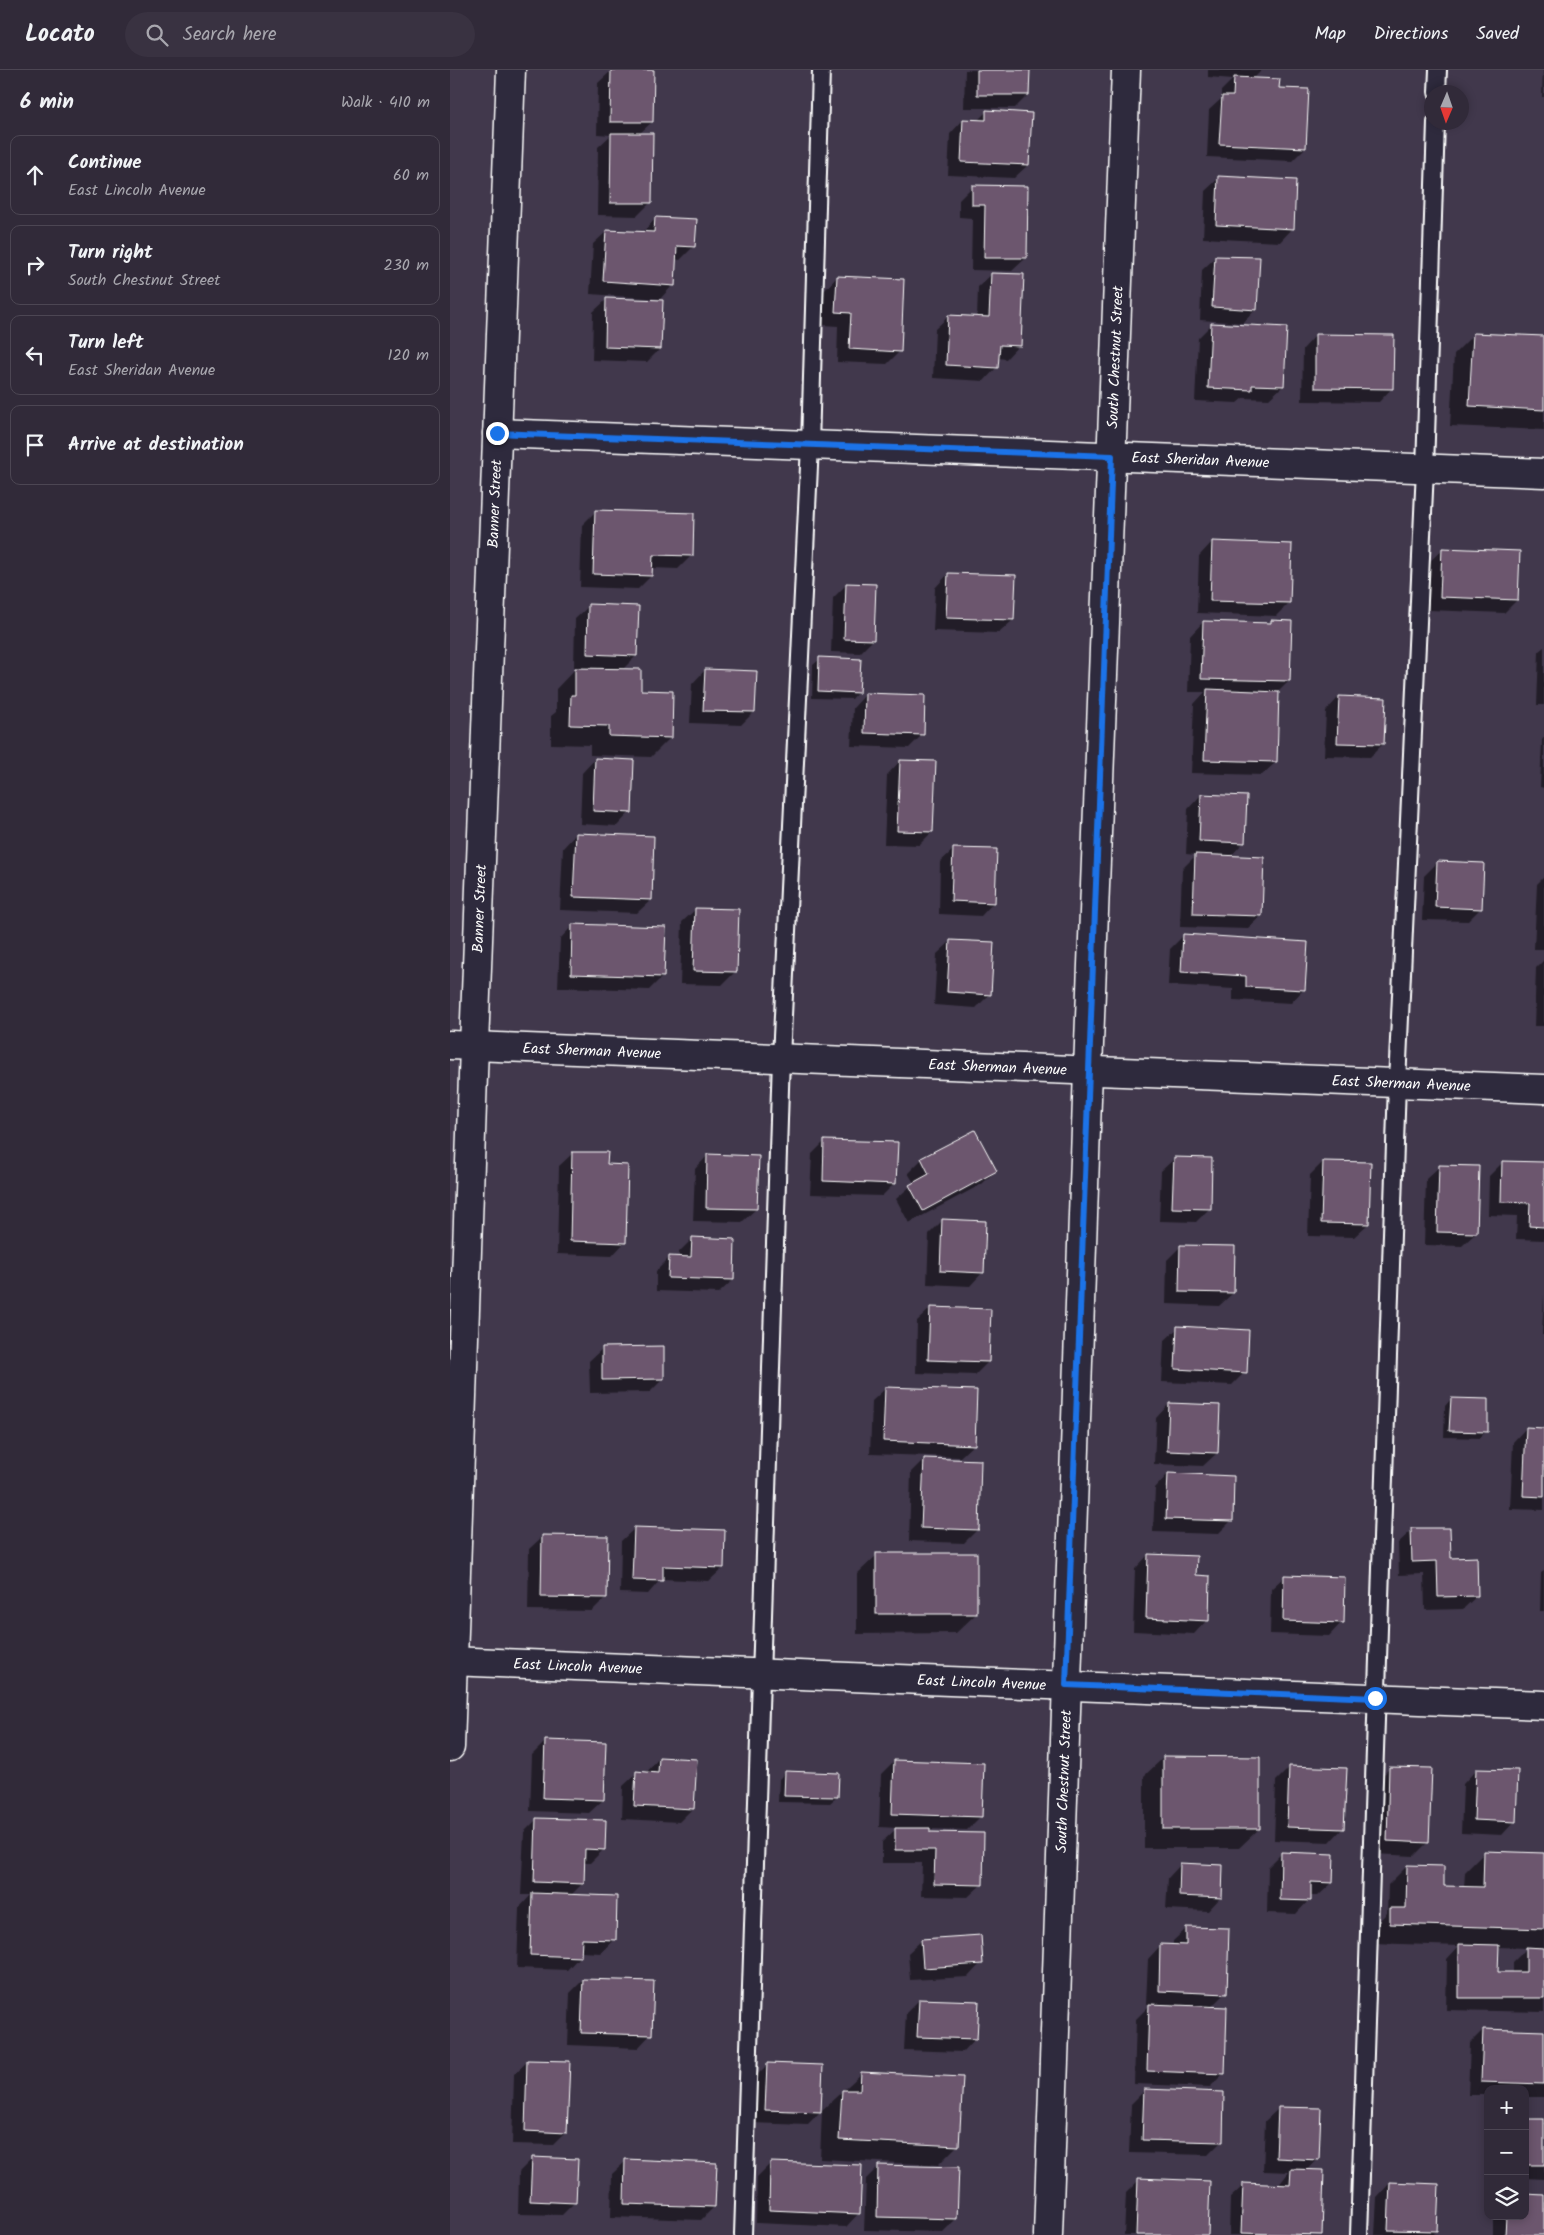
<!DOCTYPE html>
<html lang="en">
<head>
<meta charset="utf-8">
<style>
  :root { --surface:#312a39; --page:#393241; --text:#f1f3f6; --muted:#a8a7ae; --line:#4c4653 }
  body { margin:0; font-family:Kalam,sans-serif; background:var(--page); color:var(--text) }
  .controls { position:absolute; right:15px; bottom:15px; display:grid; overflow:hidden; border-radius:10px; box-shadow:0 2px 8px #0003 }
  .controls button { width:45px; height:45px; display:grid; place-items:center; padding:0; border:0; border-bottom:1px solid var(--line); background:var(--surface); color:var(--text); font:25px sans-serif }
  .compass { position:absolute; left:974px; top:15px; width:45px; height:45px; border-radius:50%; background:var(--surface); box-shadow:0 2px 8px #0003; rotate:182deg }
  .stop { position:absolute; width:15px; height:15px; margin:-11px; border:4px solid #1a73e8; border-radius:50%; background:#fff }
  .stop.end { background:#1a73e8; border-color:#fff; box-shadow:0 1px 5px #0008 }
  .list { margin:0; padding:0; list-style:none }
  h2 { display:flex; justify-content:space-between; align-items:center; height:65px; margin:0; padding:0 20px; font-size:21px }
  h2 small { font-size:16px; font-weight:400; color:var(--muted) }
  .list li { display:grid; grid-template-columns:32px 1fr auto; gap:15px; align-items:center; box-sizing:border-box; height:80px; margin:0 10px 10px; padding:0 10px; border:1px solid var(--line); border-radius:10px }
  .list b { display:block; font-size:19px; white-space:nowrap }
  .list p { margin:0; font-size:16px; white-space:nowrap; color:var(--muted) }
  .list em { font-size:16px; font-style:normal; color:var(--muted) }
  .icon { flex:none; width:28px; height:28px; fill:none; stroke:currentColor; stroke-width:2; stroke-linecap:round; stroke-linejoin:round }
  .map { position:relative; flex:none; width:1094px; height:2165px; overflow:hidden }
  header { display:flex; align-items:center; gap:30px; box-sizing:border-box; height:70px; padding:0 25px; background:var(--surface); border-bottom:1px solid var(--line) }
  header strong { font-size:24px }
  nav { display:flex; gap:28px; margin-inline-start:auto; font-size:18px }
  .search { width:350px; height:45px; background:var(--page); display:flex; align-items:center; gap:12px; box-sizing:border-box; padding:0 18px; border-radius:28px; color:var(--muted); font-size:19px }
  main { display:flex }
  aside { flex:1; background:var(--surface) }
  .map>svg:first-child { display:block }
  .shadow { fill:#0007; fill-rule:evenodd }
  .building { fill:#6c576e; stroke:#fff }
  .lines { fill:none; stroke-linecap:round; stroke-linejoin:round }
  .lane-casing { stroke:#fff; stroke-width:20 }
  .street-casing { stroke:#fff; stroke-width:31 }
  .lane { stroke:#2f2a3d; stroke-width:16 }
  .street { stroke:#2f2a3d; stroke-width:28 }
  .route { stroke:#1a73e8; stroke-width:6 }
  .labels { text-anchor:middle; stroke-width:4.5; stroke-linejoin:round; paint-order:stroke }
  .street-label { font-size:15px; fill:#fff; stroke:#2f2a3d }
</style>
</head>
<body>
<header>
<strong>Locato</strong>
<div class="search"><svg class="icon" aria-label="search" viewBox="0 0 24 24"><circle cx="10" cy="10" r="6"/><path d="M15 15l6 6"/></svg>Search here</div>
<nav><a>Map</a><a>Directions</a><a>Saved</a></nav>
</header>
<main>
<aside>
<h2>6 min<small>Walk · 410 m</small></h2>
<ul class="list">
<li><svg class="icon" aria-label="ahead" viewBox="0 0 24 24"><path d="M12 20V5M6 11l6-6 6 6"/></svg><div><b>Continue</b><p>East Lincoln Avenue</p></div><em>60 m</em></li>
<li><svg class="icon" aria-label="right" viewBox="0 0 24 24"><path d="M7 20v-9h11M14 6l5 5-5 5"/></svg><div><b>Turn right</b><p>South Chestnut Street</p></div><em>230 m</em></li>
<li><svg class="icon" aria-label="left" viewBox="0 0 24 24"><path d="M17 20v-9H6M10 6l-5 5 5 5"/></svg><div><b>Turn left</b><p>East Sheridan Avenue</p></div><em>120 m</em></li>
<li><svg class="icon" aria-label="arrive" viewBox="0 0 24 24"><path d="M6 21V4h12l-3 4 3 4H6"/></svg><div><b>Arrive at destination</b></div></li>
</ul>
</aside>
<div class="map">
<svg width="1094" height="2165" viewBox="0 0 1094 2165">
  <rect width="100%" height="100%" fill="#41384c"/>
  <filter id="ink" filterUnits="userSpaceOnUse"><feTurbulence type="fractalNoise" baseFrequency=".02" numOctaves="2"/><feDisplacementMap in="SourceGraphic" scale="10" xChannelSelector="R" yChannelSelector="G"/><feConvolveMatrix kernelMatrix="1 2 1 2 8 2 1 2 1" color-interpolation-filters="sRGB"/></filter>
  <g filter="url(#ink)">
    <g class="shadow">
      <polygon points="162,0 202,52 189,64 200,133 187,146 147,145 148,77 161,65 147,64 148,13"/>
      <polygon points="515,0 579,0 578,25 565,38 514,38"/>
      <polygon points="758,0 812,0 803,9 828,19 855,78 842,91 757,87 759,40 771,29 771,21 783,9 758,7"/>
      <polygon points="1093,0 1094,0 1094,27 1092,27"/>
      <polygon points="536,42 578,95 564,108 498,105 500,64 513,50 527,51"/>
      <polygon points="769,108 843,158 830,172 753,168 755,121"/>
      <polygon points="523,116 576,188 562,201 521,200 522,148 509,147 509,130"/>
      <polygon points="206,148 244,176 230,190 225,189 223,215 210,229 140,224 143,174 157,161 192,163"/>
      <polygon points="766,187 806,239 793,253 750,250 752,200"/>
      <polygon points="542,204 569,275 556,289 548,288 547,297 534,311 483,308 485,259 499,246 527,248 528,217"/>
      <polygon points="387,207 450,281 437,294 387,292 388,256 372,255 374,221"/>
      <polygon points="157,229 210,279 197,292 142,290 143,242"/>
      <polygon points="761,255 833,316 819,329 793,328 787,333 745,331 748,268"/>
      <polygon points="1024,264 1094,267 1094,360 1000,356 1004,284"/>
      <polygon points="866,265 942,318 929,332 852,331 853,279"/>
      <polygon points="146,441 243,445 241,486 228,499 201,498 201,506 188,519 130,517 132,455"/>
      <polygon points="762,472 839,533 826,546 747,543 749,486"/>
      <polygon points="993,479 1067,530 1054,543 978,540 979,492"/>
      <polygon points="498,504 563,550 549,563 483,561 485,518"/>
      <polygon points="397,514 423,570 410,583 381,582 383,528"/>
      <polygon points="139,536 186,586 172,600 221,667 201,687 140,685 140,675 101,674 101,646 106,642 106,619 127,597 124,597 125,549"/>
      <polygon points="753,552 819,554 821,552 839,611 828,622 826,692 812,705 741,703 744,634 755,622 738,622 740,566"/>
      <polygon points="1094,577 1094,635 1087,635 1089,581"/>
      <polygon points="370,589 408,622 402,629 362,628 363,595"/>
      <polygon points="255,600 304,642 291,655 240,653 242,614"/>
      <polygon points="416,624 472,665 459,678 401,676 403,638"/>
      <polygon points="889,627 933,674 920,687 874,686 876,641"/>
      <polygon points="1094,667 1094,718 1090,717 1092,670"/>
      <polygon points="145,689 180,742 167,756 130,754 132,703"/>
      <polygon points="450,691 482,762 469,775 434,774 437,705"/>
      <polygon points="751,725 794,772 780,787 811,846 797,859 730,857 732,799 746,785 736,784 738,739"/>
      <polygon points="126,764 201,830 187,843 110,840 113,778"/>
      <polygon points="504,779 544,832 531,846 489,844 490,792"/>
      <polygon points="987,793 1031,838 1018,851 972,850 974,806"/>
      <polygon points="1094,807 1094,879 1084,879 1087,814"/>
      <polygon points="246,839 285,902 272,915 230,914 232,852"/>
      <polygon points="123,855 213,906 199,920 108,917 110,869"/>
      <polygon points="734,865 854,919 841,933 783,930 783,919 718,915 720,879"/>
      <polygon points="501,871 539,925 526,938 484,935 487,884"/>
      <polygon points="1094,890 1094,956 1084,956 1086,898"/>
      <polygon points="524,1061 545,1101 532,1114 459,1153 446,1129 464,1113 458,1103 472,1089"/>
      <polygon points="375,1071 445,1113 432,1126 360,1124 362,1084"/>
      <polygon points="123,1083 156,1095 175,1172 162,1186 107,1184 109,1096"/>
      <polygon points="258,1085 306,1139 292,1152 243,1151 245,1099"/>
      <polygon points="725,1088 759,1139 746,1152 709,1151 711,1101"/>
      <polygon points="873,1092 918,1154 904,1167 858,1166 860,1105"/>
      <polygon points="1053,1092 1094,1094 1094,1170 1066,1169 1067,1146 1038,1145 1039,1106"/>
      <polygon points="990,1096 1026,1163 1012,1176 974,1175 976,1109"/>
      <polygon points="492,1151 533,1202 520,1216 477,1214 479,1164"/>
      <polygon points="242,1169 283,1210 269,1223 206,1221 206,1201 220,1187 229,1188 229,1182"/>
      <polygon points="731,1176 783,1223 769,1236 716,1234 717,1190"/>
      <polygon points="1094,1225 1094,1265 1092,1265"/>
      <polygon points="481,1238 538,1292 525,1305 466,1303 467,1251"/>
      <polygon points="728,1258 795,1302 782,1315 712,1312 714,1271"/>
      <polygon points="153,1278 213,1309 200,1322 140,1323 139,1291"/>
      <polygon points="436,1318 524,1374 510,1387 420,1384 422,1331"/>
      <polygon points="1001,1329 1036,1361 1030,1368 994,1367 995,1336"/>
      <polygon points="719,1334 767,1383 753,1396 704,1394 706,1348"/>
      <polygon points="1076,1358 1094,1359 1094,1440 1060,1439 1063,1372"/>
      <polygon points="474,1389 528,1459 514,1473 459,1471 461,1402"/>
      <polygon points="718,1404 782,1450 768,1464 703,1462 705,1418"/>
      <polygon points="185,1458 273,1498 259,1511 211,1509 198,1524 170,1523 171,1471"/>
      <polygon points="962,1460 1000,1489 1027,1526 1013,1539 975,1540 974,1504 949,1505 948,1473"/>
      <polygon points="93,1466 156,1527 142,1541 78,1540 79,1479"/>
      <polygon points="427,1485 526,1544 506,1563 407,1564 407,1504"/>
      <polygon points="698,1485 745,1506 757,1550 744,1564 683,1561 685,1499"/>
      <polygon points="1094,1501 1094,1541 1090,1541 1091,1503"/>
      <polygon points="835,1506 892,1552 879,1566 820,1564 821,1519"/>
      <polygon points="96,1671 153,1730 139,1743 80,1741 82,1685"/>
      <polygon points="714,1687 809,1759 789,1778 694,1778 694,1706"/>
      <polygon points="209,1688 243,1738 229,1752 172,1749 173,1716 187,1703 196,1703"/>
      <polygon points="444,1691 530,1747 517,1760 479,1759 479,1763 532,1814 518,1827 471,1826 472,1793 432,1793 432,1772 447,1758 429,1757 431,1704"/>
      <polygon points="840,1697 893,1758 880,1772 824,1770 826,1711"/>
      <polygon points="940,1698 978,1772 964,1786 924,1784 926,1712"/>
      <polygon points="1026,1700 1065,1751 1052,1765 1011,1763 1013,1714"/>
      <polygon points="335,1703 387,1727 380,1733 328,1732 329,1709"/>
      <polygon points="87,1749 153,1780 140,1793 133,1793 133,1813 120,1826 164,1869 151,1883 130,1882 130,1886 117,1900 67,1898 69,1838 81,1825 71,1825 74,1762"/>
      <polygon points="832,1783 882,1813 868,1826 860,1826 859,1830 846,1844 817,1843 818,1797"/>
      <path d="M1034 1783 1094 1784V1942L996 1940 997 1889 1009 1876 921 1873V1859L937 1843 938 1815 957 1796 993 1817 1014 1818 1015 1802ZM1047 1877 1077 1878 1063 1892V1903H1047Z"/>
      <polygon points="731,1794 771,1827 758,1841 716,1839 718,1808"/>
      <polygon points="737,1858 775,1923 760,1938 774,2003 760,2017 684,2014 686,1949 701,1934 696,1934 698,1889 711,1875 723,1876 723,1871"/>
      <polygon points="472,1870 531,1893 518,1907 460,1910 458,1883"/>
      <polygon points="133,1910 201,1964 188,1978 118,1975 120,1923"/>
      <polygon points="469,1930 526,1968 513,1982 454,1980 456,1943"/>
      <polygon points="1033,1960 1094,1962 1094,2027 1075,2027 1075,2019 1038,2019 1038,2025 1018,2025 1020,1973"/>
      <polygon points="78,1991 116,2062 103,2075 62,2074 64,2004"/>
      <polygon points="317,1995 370,2042 357,2055 302,2053 304,2008"/>
      <polygon points="412,2003 508,2075 488,2095 370,2089 372,2040"/>
      <polygon points="694,2021 771,2072 758,2085 679,2083 681,2034"/>
      <polygon points="829,2038 867,2089 856,2101 873,2101 871,2165 779,2165 780,2128 794,2115 828,2116 839,2102 813,2101 815,2051"/>
      <polygon points="1075,2050 1094,2051 1094,2109 1075,2108"/>
      <polygon points="82,2089 125,2132 112,2145 68,2144 69,2102"/>
      <polygon points="176,2091 264,2137 251,2150 161,2147 162,2104"/>
      <polygon points="321,2093 409,2143 396,2157 306,2153 307,2107"/>
      <polygon points="429,2096 506,2149 493,2162 414,2160 416,2109"/>
      <polygon points="689,2110 757,2165 674,2165 676,2123"/>
      <polygon points="940,2113 986,2161 982,2165 925,2165 927,2127"/>
      <polygon points="1094,2126 1094,2165 1043,2165 1043,2146 1075,2146"/>
    </g>
    <g class="building">
      <polygon points="161,0 204,0 203,52 160,52"/>
      <polygon points="527,0 580,0 579,25 527,25"/>
      <polygon points="784,7 830,9 829,18 859,19 856,78 769,74 772,26 783,26"/>
      <polygon points="536,40 582,43 579,95 511,92 513,49 536,50"/>
      <polygon points="161,63 203,63 202,133 160,133"/>
      <polygon points="768,106 846,110 844,159 766,155"/>
      <polygon points="522,115 578,116 577,188 534,188 535,135 522,135"/>
      <polygon points="205,147 247,149 245,177 227,176 225,216 153,211 156,160 204,162"/>
      <polygon points="765,186 810,187 807,240 762,237"/>
      <polygon points="541,203 574,204 571,276 550,275 548,298 496,295 498,245 539,247"/>
      <polygon points="387,206 454,209 451,282 399,279 401,243 385,242"/>
      <polygon points="156,228 213,230 211,279 155,277"/>
      <polygon points="761,253 837,257 834,316 802,315 802,320 758,318"/>
      <polygon points="1023,263 1094,266 1094,340 1019,336"/>
      <polygon points="865,264 944,265 943,319 865,318"/>
      <polygon points="145,440 244,443 243,486 203,485 202,506 143,504"/>
      <polygon points="762,471 842,474 840,533 760,531"/>
      <polygon points="992,478 1070,481 1068,530 990,527"/>
      <polygon points="498,503 566,505 564,550 496,548"/>
      <polygon points="396,513 426,514 424,570 394,569"/>
      <polygon points="138,534 189,536 187,586 137,584"/>
      <polygon points="821,550 842,551 840,611 751,609 753,551 821,553"/>
      <polygon points="369,587 411,589 409,623 368,621"/>
      <polygon points="125,598 191,599 191,620 223,621 222,668 159,666 159,656 120,655 121,625 125,625"/>
      <polygon points="255,599 307,601 305,642 253,641"/>
      <polygon points="757,619 829,622 827,692 754,690"/>
      <polygon points="415,623 475,625 474,665 414,663"/>
      <polygon points="889,626 936,628 934,674 887,673"/>
      <polygon points="145,688 184,690 182,743 143,741"/>
      <polygon points="450,690 486,691 483,762 447,761"/>
      <polygon points="751,724 797,726 795,773 749,771"/>
      <polygon points="126,763 204,766 202,830 123,827"/>
      <polygon points="503,778 547,779 545,833 501,831"/>
      <polygon points="745,784 814,787 812,846 743,844"/>
      <polygon points="987,791 1034,793 1032,839 985,837"/>
      <polygon points="245,838 289,839 287,902 243,901"/>
      <polygon points="122,854 216,857 214,907 121,904"/>
      <polygon points="733,864 858,872 855,920 796,917 796,906 731,902"/>
      <polygon points="500,870 544,872 541,925 497,922"/>
      <polygon points="525,1060 547,1101 473,1141 459,1115 479,1104 471,1088"/>
      <polygon points="374,1070 448,1072 446,1114 373,1111"/>
      <polygon points="122,1082 158,1082 157,1094 178,1095 176,1173 120,1171"/>
      <polygon points="257,1084 309,1086 307,1139 256,1138"/>
      <polygon points="724,1087 762,1088 761,1139 722,1138"/>
      <polygon points="873,1091 921,1092 919,1154 871,1153"/>
      <polygon points="1052,1091 1094,1092 1094,1157 1079,1156 1080,1133 1051,1132"/>
      <polygon points="989,1095 1029,1096 1027,1163 987,1162"/>
      <polygon points="492,1149 536,1151 534,1203 490,1201"/>
      <polygon points="242,1167 285,1169 284,1210 218,1208 219,1186 241,1187"/>
      <polygon points="730,1175 785,1176 784,1223 729,1222"/>
      <polygon points="480,1237 541,1239 539,1292 478,1290"/>
      <polygon points="727,1256 799,1260 797,1303 725,1299"/>
      <polygon points="214,1276 214,1309 152,1310 152,1277"/>
      <polygon points="435,1317 527,1320 525,1375 433,1371"/>
      <polygon points="1001,1328 1038,1329 1038,1362 999,1361"/>
      <polygon points="719,1333 770,1335 768,1383 717,1381"/>
      <polygon points="1076,1357 1094,1358 1094,1427 1073,1426"/>
      <polygon points="474,1388 531,1390 529,1460 471,1458"/>
      <polygon points="718,1403 784,1406 783,1451 716,1449"/>
      <polygon points="184,1457 275,1460 274,1498 213,1496 213,1511 182,1510"/>
      <polygon points="961,1458 1000,1458 1001,1488 1027,1487 1028,1526 988,1527 987,1491 962,1492"/>
      <polygon points="92,1465 158,1466 157,1528 91,1527"/>
      <rect x="426" y="1483" width="101" height="61"/>
      <polygon points="698,1484 747,1486 746,1505 760,1506 759,1551 696,1548"/>
      <polygon points="834,1505 895,1507 894,1553 833,1551"/>
      <polygon points="95,1670 156,1672 154,1730 93,1728"/>
      <polygon points="713,1686 810,1687 810,1759 713,1759"/>
      <polygon points="209,1687 247,1689 244,1739 184,1736 186,1701 208,1703"/>
      <polygon points="444,1690 534,1693 532,1747 442,1744"/>
      <polygon points="839,1696 897,1698 894,1759 837,1757"/>
      <polygon points="939,1697 982,1698 979,1773 937,1771"/>
      <polygon points="1026,1699 1068,1700 1066,1752 1024,1750"/>
      <polygon points="335,1701 389,1703 388,1727 334,1726"/>
      <polygon points="86,1748 156,1750 155,1780 135,1779 134,1814 84,1812"/>
      <polygon points="445,1758 480,1758 480,1762 534,1763 533,1815 484,1814 485,1780 445,1780"/>
      <polygon points="1034,1781 1094,1783 1094,1859 940,1854 940,1838 956,1838 957,1795 994,1796 994,1816 1033,1817"/>
      <polygon points="831,1782 884,1784 883,1813 861,1812 861,1831 830,1830"/>
      <polygon points="730,1793 773,1795 772,1828 729,1826"/>
      <polygon points="82,1823 167,1826 166,1870 132,1869 131,1887 80,1885"/>
      <polygon points="736,1857 779,1858 777,1924 709,1921 710,1874 736,1875"/>
      <polygon points="531,1865 533,1894 473,1898 471,1869"/>
      <polygon points="1009,1874 1049,1875 1048,1902 1076,1902 1076,1877 1094,1878 1094,1928 1009,1928"/>
      <polygon points="133,1909 204,1911 202,1965 131,1963"/>
      <polygon points="469,1929 529,1931 527,1969 467,1967"/>
      <polygon points="699,1934 777,1937 775,2004 697,2001"/>
      <polygon points="1033,1959 1094,1961 1094,2014 1031,2012"/>
      <polygon points="77,1990 120,1991 117,2063 75,2061"/>
      <polygon points="317,1993 373,1995 371,2042 315,2040"/>
      <polygon points="411,2002 513,2007 509,2076 389,2070 392,2020 410,2020"/>
      <polygon points="694,2019 774,2022 773,2072 692,2070"/>
      <polygon points="828,2037 871,2038 869,2090 826,2088"/>
      <rect x="1075" y="2049" width="19" height="46"/>
      <polygon points="82,2087 128,2089 126,2133 80,2131"/>
      <polygon points="175,2089 267,2093 265,2137 174,2134"/>
      <polygon points="320,2092 412,2095 410,2144 319,2140"/>
      <polygon points="428,2095 509,2097 507,2149 427,2147"/>
      <polygon points="841,2099 874,2100 872,2165 791,2163 793,2113 840,2115"/>
      <polygon points="688,2108 760,2111 758,2165 686,2165"/>
      <polygon points="940,2112 989,2114 987,2161 938,2160"/>
      <polygon points="1075,2124 1094,2125 1094,2165 1055,2165 1056,2146 1075,2146"/>
    </g>
    <g class="lines">
      <defs>
        <g id="lane">
          <polyline points="987,22 988,0"/>
          <polyline points="293,2165 331,988 360,375 371,0"/>
          <polyline points="909,2165 947,1013 975,399 986,52"/>
        </g>
        <g id="street">
          <path id="s1" d="M47 363 1094 403"/>
          <path id="s2" d="M0 975 1094 1019"/>
          <path id="s3" d="M0 1591 1094 1635"/>
          <path id="s4" d="M0 1677 24 976 61 0"/>
          <path id="s5" d="M598 2165 638 1000 676 0"/>
        </g>
      </defs>
      <use href="#lane" class="lane-casing"/>
      <use href="#street" class="street-casing"/>
      <use href="#lane" class="lane"/>
      <use href="#street" class="street"/>
    </g>
  </g>
  <g class="lines" filter="url(#ink)">
    <polyline class="route" points="47,363 662,386 616,1615 925,1628"/>
  </g>
  <g class="labels">
    <g class="street-label">
      <text dy="5" stroke="none"><textPath href="#s5" startOffset="1879">South Chestnut Street</textPath></text>
      <text dy="5" stroke="none"><textPath href="#s1" startOffset="704">East Sheridan Avenue</textPath></text>
      <text dy="5" stroke="none"><textPath href="#s4" startOffset="1244">Banner Street</textPath></text>
      <text dy="5" stroke="none"><textPath href="#s4" startOffset="839">Banner Street</textPath></text>
      <text dy="5" stroke="none"><textPath href="#s2" startOffset="142">East Sherman Avenue</textPath></text>
      <text dy="5" stroke="none"><textPath href="#s2" startOffset="548">East Sherman Avenue</textPath></text>
      <text dy="5" stroke="none"><textPath href="#s2" startOffset="952">East Sherman Avenue</textPath></text>
      <text dy="5" stroke="none"><textPath href="#s3" startOffset="128">East Lincoln Avenue</textPath></text>
      <text dy="5" stroke="none"><textPath href="#s3" startOffset="532">East Lincoln Avenue</textPath></text>
      <text dy="5" stroke="none"><textPath href="#s5" startOffset="454">South Chestnut Street</textPath></text>
    </g>
  </g>
</svg>
<div class="controls">
<button>+</button>
<button>−</button>
<button><svg class="icon" aria-label="layers" viewBox="0 0 24 24"><path d="M12 4l9 5-9 5-9-5zM3 14l9 5 9-5"/></svg></button>
</div>
<svg class="compass" viewBox="-18 -18 36 36"><path d="M0-13l5 13h-10z" fill="#e53935"/><path d="M0 13l5-13h-10z" fill="#a8a7ae"/></svg>
<div class="stop" style="left:925px;top:1628px"></div>
<div class="stop end" style="left:47px;top:363px"></div>
</div>
</main>
</body>
</html>
